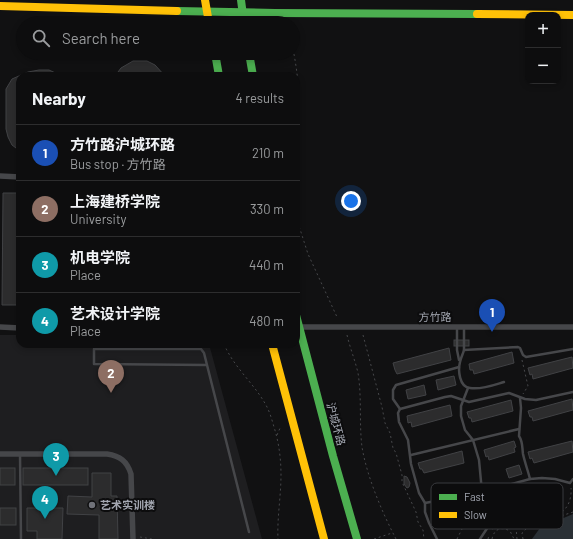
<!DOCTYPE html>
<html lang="en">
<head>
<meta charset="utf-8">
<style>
  :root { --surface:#0d0d0e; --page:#161617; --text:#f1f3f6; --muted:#9a9c9e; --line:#2d2d2e; --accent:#0b8043 }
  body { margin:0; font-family:Barlow,"Noto Sans SC",sans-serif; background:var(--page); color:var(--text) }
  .controls { position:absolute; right:12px; top:12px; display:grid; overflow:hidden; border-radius:8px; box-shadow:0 2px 6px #0003 }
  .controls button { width:36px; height:36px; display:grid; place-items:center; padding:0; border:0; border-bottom:1px solid var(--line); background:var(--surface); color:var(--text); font:20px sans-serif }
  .you { position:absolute; left:351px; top:201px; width:14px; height:14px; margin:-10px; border:3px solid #fff; border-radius:50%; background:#1a73e8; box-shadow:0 0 0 6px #1a73e833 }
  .badge { display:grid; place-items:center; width:26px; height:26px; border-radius:50%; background:var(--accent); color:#fff; font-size:13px; font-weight:700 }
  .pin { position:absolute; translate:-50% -33px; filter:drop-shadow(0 1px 2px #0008) }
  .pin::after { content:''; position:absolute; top:21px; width:14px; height:12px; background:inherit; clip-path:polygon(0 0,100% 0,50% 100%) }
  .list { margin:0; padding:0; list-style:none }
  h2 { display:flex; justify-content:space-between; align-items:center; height:52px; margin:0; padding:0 16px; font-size:17px }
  h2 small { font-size:13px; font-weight:400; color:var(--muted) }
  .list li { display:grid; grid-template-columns:26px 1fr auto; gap:12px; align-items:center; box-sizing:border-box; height:56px; padding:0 16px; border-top:1px solid var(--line) }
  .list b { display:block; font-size:15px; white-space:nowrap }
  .list p { margin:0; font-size:13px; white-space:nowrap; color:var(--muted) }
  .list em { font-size:13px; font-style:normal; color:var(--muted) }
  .icon { flex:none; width:22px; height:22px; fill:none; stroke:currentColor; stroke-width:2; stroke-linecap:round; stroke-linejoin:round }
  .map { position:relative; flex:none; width:573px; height:539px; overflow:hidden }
  .search { position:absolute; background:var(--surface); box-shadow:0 2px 6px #0003; left:16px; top:16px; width:284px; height:44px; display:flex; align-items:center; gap:10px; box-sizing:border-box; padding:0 14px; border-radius:22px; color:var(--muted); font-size:15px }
  .panel { position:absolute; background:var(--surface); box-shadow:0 2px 6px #0003; left:16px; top:72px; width:284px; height:276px; border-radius:12px }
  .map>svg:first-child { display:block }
  .built { fill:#1e1e20 }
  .water { fill:#2a3035 }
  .building { fill:#2c2c2d; stroke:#414245 }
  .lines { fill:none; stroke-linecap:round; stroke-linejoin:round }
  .path { stroke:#47484b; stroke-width:1; stroke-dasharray:2 3; stroke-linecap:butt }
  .lane { stroke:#46474a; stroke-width:2.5 }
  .street { stroke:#46474a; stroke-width:5.5 }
  .fast { stroke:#4caf50; stroke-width:8 }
  .slow { stroke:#ffc107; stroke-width:8 }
  .poi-dot { fill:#707279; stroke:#0c0c0d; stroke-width:1.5 }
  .labels { text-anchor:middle; stroke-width:4; stroke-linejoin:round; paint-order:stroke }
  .street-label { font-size:11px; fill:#a3a7b1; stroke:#0c0c0d }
  .poi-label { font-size:11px; font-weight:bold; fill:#a3a7b1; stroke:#0c0c0d; text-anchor:start }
  .key { fill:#0c0c0d; stroke:#393a3e; stroke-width:1 }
  .key-label { font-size:11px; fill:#a3a7b1 }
</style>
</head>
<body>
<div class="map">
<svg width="573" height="539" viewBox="0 0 573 539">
  <rect width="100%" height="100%" fill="#111112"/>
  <polygon class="built" points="0,335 20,335 20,344 209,344 262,539 0,539"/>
  <polygon class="water" points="573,514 573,539 532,539 540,528"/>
  <g class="building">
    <polygon points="133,61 147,61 155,65 165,76 115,76 121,68"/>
    <polygon points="39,70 49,70 62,76 20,76 20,151 12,145 8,137 6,129 6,89 12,79 28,72"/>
    <polygon points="3,193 20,193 20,305 2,305"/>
    <rect x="454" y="340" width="15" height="6"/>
    <polygon points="449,348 451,360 397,374 395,370 393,363"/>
    <polygon points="512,352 514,363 474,374 473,370 470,370 469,364"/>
    <polygon points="572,357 573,368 533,379 532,374 530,375 528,368"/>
    <polygon points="454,376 456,385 438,390 436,380"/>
    <polygon points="424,385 426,395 408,399 406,390"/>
    <polygon points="572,399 573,410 533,421 532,417 530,417 528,411"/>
    <polygon points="511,400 513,411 472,422 471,418 469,418 467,412"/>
    <polygon points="450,405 452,416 412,427 411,422 408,423 407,416"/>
    <polygon points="514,441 516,447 514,448 515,452 489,460 488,456 486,457 484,450"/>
    <polygon points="572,441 573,452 534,463 532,458 530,459 528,452"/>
    <polygon points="462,451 464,463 424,473 422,469 420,469 418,463"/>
    <polygon points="519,465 522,474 509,478 506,469"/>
    <rect x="0" y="468" width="15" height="17"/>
    <rect x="23" y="468" width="65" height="17"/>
    <polygon points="92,473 111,473 111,496 117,496 118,539 99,539 99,515 67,514 68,496 92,497"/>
    <polygon points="404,476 407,477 410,483 409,487 407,488 404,484"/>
    <rect x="0" y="508" width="16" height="17"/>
    <polygon points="27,508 63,508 62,539 37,539 37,531 27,531"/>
  </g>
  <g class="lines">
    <g class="path">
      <path d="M293 49C299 79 301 108 296 138"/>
      <polyline points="199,76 205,73"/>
      <polyline points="296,212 299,226 308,254 337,317"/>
      <path d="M347 335C350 348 355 360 358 373 362 398 359 423 362 447 367 477 382 512 396 539"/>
      <polyline points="363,335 382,407 385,423 390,433 393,448 396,453 402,475 402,482 416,512 418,522 423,530 424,539"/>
      <path d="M224 344C234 368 255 384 267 407 270 413 272 420 274 427 279 443 281 459 281 475 281 496 277 518 278 539"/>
      <polyline points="522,360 528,386 523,394"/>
      <polyline points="277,435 281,426"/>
      <path d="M516 527C521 523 526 519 532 517 539 515 545 516 552 516 566 514 572 501 571 488"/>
      <polyline points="492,529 501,525 516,527 517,539"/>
      <polyline points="140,537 152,539"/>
      <polyline points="374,539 392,533"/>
      <polyline points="457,539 465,523 486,517"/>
      <polyline points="488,539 489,535"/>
      <path d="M492 539C494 529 501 526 510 531L514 539"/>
      <polyline points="523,539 522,533 528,527 573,512"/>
    </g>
    <g class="lane">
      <polyline points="457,327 457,350 459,360"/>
      <path d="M464 327C464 335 464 342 464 350 463 354 461 357 460 362 458 370 459 387 470 388 481 390 494 385 504 382"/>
      <polyline points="464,350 518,347 520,348 523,355 526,357 573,349"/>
      <polyline points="207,365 204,353 201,349 94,349 94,364 207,365 249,532"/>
      <polyline points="468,388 461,406 461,416 465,430 473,440 479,460 482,492 492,521 480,539"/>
      <path d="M520 398 521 408 519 436C523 442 522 447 523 454 525 463 528 471 530 479"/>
      <polyline points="400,409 393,399 393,390 396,385 459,367"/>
      <polyline points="20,454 21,539"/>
      <polyline points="411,455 519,429"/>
      <polyline points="425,503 482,492 530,479 542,478 555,479 570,483 573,479"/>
      <polyline points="437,539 429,523 425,512 425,503 419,493 411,464 408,440 399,422 398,413 400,409 445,397 451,396 469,402 509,393 525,399 536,400 573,392"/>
    </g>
    <g class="street">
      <polyline points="0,176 20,177"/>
      <polyline points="0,327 20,328"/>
      <polyline points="296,327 573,327"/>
      <path d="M0 454H107C120 456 127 461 131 474L133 539"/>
    </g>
    <g class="fast">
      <polyline points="241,0 244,23"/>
      <polyline points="177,11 275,13 477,14"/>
      <polyline points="215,53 219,76"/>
      <polyline points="249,53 253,76"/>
      <polyline points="296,315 333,456 357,539"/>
    </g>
    <g class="slow">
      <polyline points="205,0 209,23"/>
      <polyline points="0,6 177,11"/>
      <polyline points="477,14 573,15"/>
      <polyline points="272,344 324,539"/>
    </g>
  </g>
  <circle class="poi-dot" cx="92" cy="505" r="4"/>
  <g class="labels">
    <g class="street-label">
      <text x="435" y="321">方竹路</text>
      <text transform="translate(336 424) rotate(75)" y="4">沪城环路</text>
    </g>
    <g class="poi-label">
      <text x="100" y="509">艺术实训楼</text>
    </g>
  </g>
  <rect x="431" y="483" width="132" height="46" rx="6" class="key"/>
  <rect x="439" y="494" width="18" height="6" fill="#4caf50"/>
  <rect x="439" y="512" width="18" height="6" fill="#ffc107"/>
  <g class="key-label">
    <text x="464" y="501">Fast</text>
    <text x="464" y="519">Slow</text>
  </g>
</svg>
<div class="controls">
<button>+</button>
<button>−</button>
</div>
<div class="you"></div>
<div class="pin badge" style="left:492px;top:332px;background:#1a4fb4">1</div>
<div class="pin badge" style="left:111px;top:393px;background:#8d6e63">2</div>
<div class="pin badge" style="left:56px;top:476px;background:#0f9aa8">3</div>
<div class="pin badge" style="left:45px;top:519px;background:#0f9aa8">4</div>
<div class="search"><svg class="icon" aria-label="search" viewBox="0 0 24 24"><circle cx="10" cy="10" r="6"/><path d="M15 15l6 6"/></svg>Search here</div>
<section class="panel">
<h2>Nearby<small>4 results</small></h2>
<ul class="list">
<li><span class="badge" style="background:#1a4fb4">1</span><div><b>方竹路沪城环路</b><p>Bus stop · 方竹路</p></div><em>210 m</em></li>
<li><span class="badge" style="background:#8d6e63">2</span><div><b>上海建桥学院</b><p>University</p></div><em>330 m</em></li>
<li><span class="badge" style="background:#0f9aa8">3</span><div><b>机电学院</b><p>Place</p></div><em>440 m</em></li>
<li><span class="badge" style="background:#0f9aa8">4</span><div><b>艺术设计学院</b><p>Place</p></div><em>480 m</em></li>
</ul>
</section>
</div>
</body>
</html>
